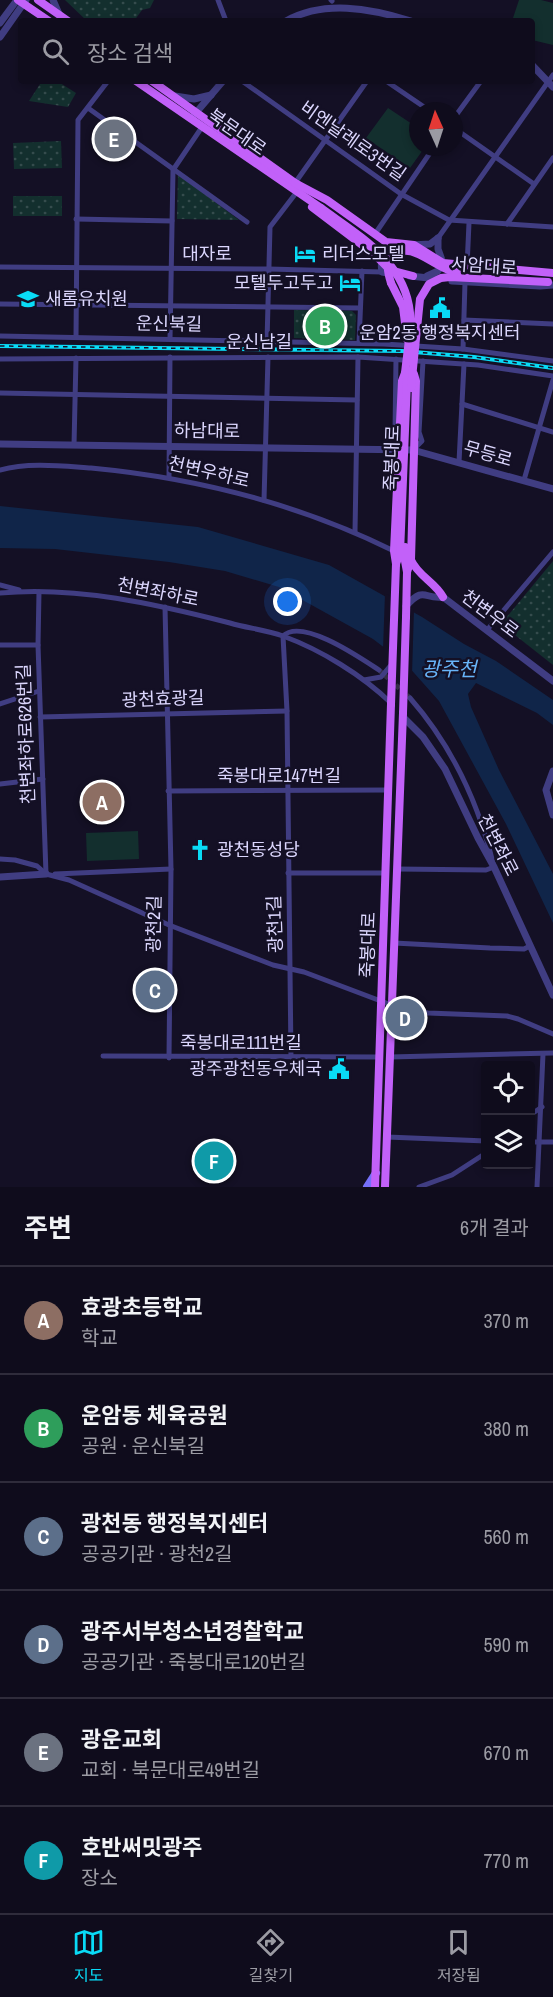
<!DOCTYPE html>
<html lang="ko">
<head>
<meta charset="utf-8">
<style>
  :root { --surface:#0f0c1c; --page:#1d1a29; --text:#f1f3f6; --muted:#9b9ba3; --line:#2f2c3b; --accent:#09dbf6 }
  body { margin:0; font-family:"Archivo Narrow","Noto Sans KR",sans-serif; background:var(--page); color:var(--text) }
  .controls { position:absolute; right:18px; bottom:18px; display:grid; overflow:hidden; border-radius:6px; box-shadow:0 3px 9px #0003 }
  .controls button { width:54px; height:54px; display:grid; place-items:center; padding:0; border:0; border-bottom:2px solid var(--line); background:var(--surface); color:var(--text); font:30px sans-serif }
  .compass { position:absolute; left:409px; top:102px; width:54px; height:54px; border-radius:50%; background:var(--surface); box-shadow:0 3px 9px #0003; rotate:357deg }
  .you { position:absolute; left:288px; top:602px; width:21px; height:21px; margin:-15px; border:4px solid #fff; border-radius:50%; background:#1a73e8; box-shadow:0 0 0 9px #1a73e833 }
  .badge { display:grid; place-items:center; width:39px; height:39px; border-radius:50%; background:var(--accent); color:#fff; font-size:20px; font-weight:700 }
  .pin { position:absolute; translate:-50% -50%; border:3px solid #fff; box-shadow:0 2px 6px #0006 }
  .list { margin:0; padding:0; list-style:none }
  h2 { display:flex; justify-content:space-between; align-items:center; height:78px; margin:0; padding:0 24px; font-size:26px }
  h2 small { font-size:20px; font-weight:400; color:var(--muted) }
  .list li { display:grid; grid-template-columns:39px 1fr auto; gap:18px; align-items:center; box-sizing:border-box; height:108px; padding:0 24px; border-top:2px solid var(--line) }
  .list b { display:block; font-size:22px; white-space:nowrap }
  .list p { margin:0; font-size:20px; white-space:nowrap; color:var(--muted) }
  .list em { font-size:20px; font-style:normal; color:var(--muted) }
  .icon { flex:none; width:33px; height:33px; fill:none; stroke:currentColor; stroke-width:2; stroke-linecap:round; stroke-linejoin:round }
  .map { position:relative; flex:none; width:553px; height:1187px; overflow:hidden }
  .search { position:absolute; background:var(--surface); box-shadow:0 3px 9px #0003; left:18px; right:18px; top:18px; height:66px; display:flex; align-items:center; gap:15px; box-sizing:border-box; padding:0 21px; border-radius:6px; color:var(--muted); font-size:22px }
  .sheet { height:726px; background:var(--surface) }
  nav { display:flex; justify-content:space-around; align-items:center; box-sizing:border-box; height:84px; border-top:2px solid var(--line); background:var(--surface); font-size:16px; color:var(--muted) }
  nav a { display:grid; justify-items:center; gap:3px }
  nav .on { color:var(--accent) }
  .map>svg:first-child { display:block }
  .park { fill:url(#park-dots) }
  .pitch { fill:#132f2e }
  .water { fill:#102549 }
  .pier { fill:#141025 }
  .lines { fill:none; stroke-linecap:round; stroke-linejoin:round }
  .minor-tunnel { stroke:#322e45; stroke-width:5; stroke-dasharray:5 2.5; stroke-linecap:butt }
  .minor { stroke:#403d82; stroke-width:5 }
  .tertiary { stroke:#403d82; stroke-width:7 }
  .secondary { stroke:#7670fa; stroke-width:8 }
  .primary { stroke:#c261f9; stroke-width:8 }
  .rail-casing { stroke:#09dbf6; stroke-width:4 }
  .rail { stroke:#141025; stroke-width:1.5; stroke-dasharray:4.5; stroke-linecap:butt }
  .primary-bridge { stroke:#c261f9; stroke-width:8 }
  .labels { text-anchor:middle; stroke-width:5; stroke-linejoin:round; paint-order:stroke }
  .street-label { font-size:18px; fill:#dbd6fd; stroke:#141025 }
  .poi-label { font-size:18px; fill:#dbd6fd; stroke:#141025; text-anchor:start }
  .water-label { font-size:20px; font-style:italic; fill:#68b4f9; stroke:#141025 }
</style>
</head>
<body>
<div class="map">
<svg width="553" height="1187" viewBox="0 0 553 1187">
  <defs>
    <pattern id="park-dots" width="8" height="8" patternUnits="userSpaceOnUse" patternTransform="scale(1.5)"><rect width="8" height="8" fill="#132f2e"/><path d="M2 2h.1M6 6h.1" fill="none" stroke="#354c4d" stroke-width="1.8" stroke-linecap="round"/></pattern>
  </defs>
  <rect width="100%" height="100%" fill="#141025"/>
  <g class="park">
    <polygon points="65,0 154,0 150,8 142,10 134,21 87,21"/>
    <polygon points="42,81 57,81 76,93 68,107 29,101"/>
    <polygon points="61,141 62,168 14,169 13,143"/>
    <polygon points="178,174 239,220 177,219"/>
    <rect x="13" y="196" width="49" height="20"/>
    <polygon points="294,310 352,311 356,315 355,340 294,338"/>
    <polygon points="553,561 553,665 506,628 505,619"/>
  </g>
  <g class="pitch">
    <polygon points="519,0 541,0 553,3 553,45 532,40 532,21 512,21"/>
    <polygon points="388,108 418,128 418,147 425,147 410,168 366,138"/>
    <polygon points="138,831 139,859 87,861 86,833"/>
  </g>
  <polygon class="water" points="0,506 198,527 329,565 422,617 464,644 496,661 553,700 553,725 537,713 476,683 468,694 471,707 499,770 553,874 553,923 506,824 439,701 407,665 373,639 279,587 225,571 169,562 55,549 0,548"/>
  <polygon class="pier" points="385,593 414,609 412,675 383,650"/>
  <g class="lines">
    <polyline class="minor-tunnel" points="379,670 410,698"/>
    <g class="minor">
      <polyline points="218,0 226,21"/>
      <polyline points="331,0 332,1"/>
      <polyline points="242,81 401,194 449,220 553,227"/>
      <polyline points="386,81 430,111"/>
      <polyline points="88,108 247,222"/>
      <polyline points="454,118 481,81"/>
      <polyline points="454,128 534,184"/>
      <polyline points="295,183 367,81"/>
      <polyline points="76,219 172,221"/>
      <polyline points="507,224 553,158"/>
      <polyline points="375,234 434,147"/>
      <polyline points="438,238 553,75"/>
      <polyline points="0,267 269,269 382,272"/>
      <polyline points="467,267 469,223"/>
      <polyline points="0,304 360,308"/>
      <polyline points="464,320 553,324"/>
      <polyline points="0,336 384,344 463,349 553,361"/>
      <polyline points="76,337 78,120 108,81"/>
      <polyline points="170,339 173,170 202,127"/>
      <polyline points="267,342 270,227 296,193"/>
      <polyline points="359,343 362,271"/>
      <polyline points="463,349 465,282"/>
      <polyline points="0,359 358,357 478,365 553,376"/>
      <polyline points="0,393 357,400"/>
      <polyline points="462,404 553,432"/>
      <polyline points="74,445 76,358"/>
      <polyline points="384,448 395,431 396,359"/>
      <polyline points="415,448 422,441 419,432 423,361"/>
      <polyline points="459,462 464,364"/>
      <path d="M0 470C28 462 62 466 91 468 197 478 299 504 394 551"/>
      <polyline points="169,477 170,357"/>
      <polyline points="524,480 553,380"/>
      <polyline points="264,500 268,357"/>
      <polyline points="355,532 358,357"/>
      <polyline points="0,585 19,590"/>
      <polyline points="39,592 38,645 46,874"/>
      <path d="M0 593C77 586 156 604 230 623 247 628 266 630 283 636 321 650 362 675 391 703"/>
      <polyline points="165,607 171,869 169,1058"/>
      <polyline points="487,630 553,552"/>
      <polyline points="0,645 38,645"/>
      <polyline points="364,680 381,677 391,665"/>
      <polyline points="0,704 39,691"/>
      <polyline points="40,717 287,711"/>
      <polyline points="0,784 43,779"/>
      <polyline points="168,791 389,790"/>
      <polyline points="0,859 15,860 37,866 46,874 69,880 169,925 273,965 304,972 402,1009 428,1013 507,1016 518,1019 553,1034"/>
      <path d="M397 869 486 870 494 867C479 804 453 747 410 698"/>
      <polyline points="288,873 386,873"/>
      <polyline points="55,874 171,869"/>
      <polyline points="394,943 490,948 524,949 530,946"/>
      <polyline points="103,1056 379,1057"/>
      <path d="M291 1057 287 711 283 636C302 617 362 659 379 670"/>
      <polyline points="390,1057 553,1053"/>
      <polyline points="530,1115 542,1107"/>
      <polyline points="387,1137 486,1141"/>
      <polyline points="530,1142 553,1142"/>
      <polyline points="419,1187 452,1175 486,1153"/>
      <polyline points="537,1187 543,1054"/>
    </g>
    <g class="tertiary">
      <polyline points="53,0 59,14"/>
      <path d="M286 21C324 0 369 8 411 21"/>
      <polyline points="0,23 17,0"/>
      <polyline points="0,37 26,0"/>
      <polyline points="532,65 553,87"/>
      <polyline points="175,96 194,99 211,95"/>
      <polyline points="194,115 223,81"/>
      <polyline points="412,245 430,244 438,238"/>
      <path d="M393 274 382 272C379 258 387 248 401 246"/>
      <polyline points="410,276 438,279"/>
      <polyline points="427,276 438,271 443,263 438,249 438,238"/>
      <polyline points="452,281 540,286 553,285"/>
      <polyline points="0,444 413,450 553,489"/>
      <path d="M406 606C425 585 424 600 443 597L553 681"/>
      <polyline points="403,717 423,737 445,769 478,838 494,867 553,995"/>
      <polyline points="553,771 546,790 553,815"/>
      <polyline points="0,877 46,874"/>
    </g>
    <polyline class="secondary" points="367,1187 376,1173"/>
    <g class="primary">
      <polyline points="18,0 49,21"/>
      <polyline points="38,0 68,21"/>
      <polyline points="136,81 321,208"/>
      <polyline points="152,81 298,185"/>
      <polyline points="295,183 327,200 386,242 414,245 443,263 553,273"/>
      <polyline points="312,207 374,254 390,270 413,276"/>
      <polyline points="391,283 403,307 407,339"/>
      <path d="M411 560C418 576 435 582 443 597"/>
      <polyline points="396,564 394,551 402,381 405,373"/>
      <polyline points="406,617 407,572 411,560 416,381 414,374"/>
      <polyline points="375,1187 391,704"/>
      <polyline points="385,1187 403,713"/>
    </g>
    <defs>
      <polyline id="rail" points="0,346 402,351 474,357 553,368"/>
    </defs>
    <use href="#rail" class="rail-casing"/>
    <use href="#rail" class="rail"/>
    <g class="primary-bridge">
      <path d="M321 208C359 236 405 261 410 313 411 332 407 354 405 373L407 381 400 553 396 564 391 704"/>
      <path d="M391 283C388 273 385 264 393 256 411 238 436 271 458 272"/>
      <polyline points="411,388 420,299 429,284 441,278 450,277 548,282"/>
      <polyline points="405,547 405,561 407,572"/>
      <polyline points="403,713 406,617"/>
    </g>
  </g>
  <defs>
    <symbol id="hotel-bare" viewBox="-9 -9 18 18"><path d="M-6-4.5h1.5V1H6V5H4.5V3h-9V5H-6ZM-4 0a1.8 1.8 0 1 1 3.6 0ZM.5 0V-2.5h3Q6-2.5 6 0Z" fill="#09dbf6" stroke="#141025" stroke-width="2.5" paint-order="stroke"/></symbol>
    <symbol id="school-bare" viewBox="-9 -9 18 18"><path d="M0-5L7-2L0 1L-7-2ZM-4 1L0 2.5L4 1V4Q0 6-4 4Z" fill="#09dbf6" stroke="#141025" stroke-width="2.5" paint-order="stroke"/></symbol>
    <symbol id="civic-bare" viewBox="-9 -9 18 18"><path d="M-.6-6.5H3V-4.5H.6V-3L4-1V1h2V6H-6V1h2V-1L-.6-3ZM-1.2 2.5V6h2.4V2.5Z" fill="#09dbf6" stroke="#141025" stroke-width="2.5" paint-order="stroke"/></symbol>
    <symbol id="church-bare" viewBox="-9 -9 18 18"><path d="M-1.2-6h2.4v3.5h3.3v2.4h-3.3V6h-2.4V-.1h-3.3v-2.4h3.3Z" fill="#09dbf6" stroke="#141025" stroke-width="2.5" paint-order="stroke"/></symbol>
  </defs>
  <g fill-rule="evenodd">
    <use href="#hotel-bare" x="290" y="239" width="30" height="30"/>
    <use href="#hotel-bare" x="335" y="268" width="30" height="30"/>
    <use href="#school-bare" x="13" y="284" width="30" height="30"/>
    <use href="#civic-bare" x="425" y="293" width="30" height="30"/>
    <use href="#church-bare" x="185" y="835" width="30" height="30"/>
    <use href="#civic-bare" x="324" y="1054" width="30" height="30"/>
  </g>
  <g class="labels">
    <g class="street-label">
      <text transform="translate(237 132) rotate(35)" y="6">북문대로</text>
      <text transform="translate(353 141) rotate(35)" y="6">비엔날레로3번길</text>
      <text x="207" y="260">대자로</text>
      <text transform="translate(484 266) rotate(4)" y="6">서암대로</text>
      <text transform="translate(169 324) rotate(1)" y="6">운신북길</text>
      <text x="259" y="348">운신남길</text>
      <text transform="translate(207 431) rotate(1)" y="6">하남대로</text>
      <text transform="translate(488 454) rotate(16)" y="6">무등로</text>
      <text transform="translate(392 458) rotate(-88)" y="6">죽봉대로</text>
      <text transform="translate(209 472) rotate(13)" y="6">천변우하로</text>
      <text transform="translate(158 592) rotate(11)" y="6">천변좌하로</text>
      <text transform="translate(490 614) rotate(37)" y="6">천변우로</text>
      <text transform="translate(163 699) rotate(-2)" y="6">광천효광길</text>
      <text transform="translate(26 734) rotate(-92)" y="6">천변좌하로626번길</text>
      <text x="279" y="782">죽봉대로147번길</text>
      <text transform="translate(498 845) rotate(63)" y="6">천변좌로</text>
      <text transform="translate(154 924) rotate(-89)" y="6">광천2길</text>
      <text transform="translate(275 924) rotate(-92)" y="6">광천1길</text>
      <text transform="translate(368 945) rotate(-88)" y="6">죽봉대로</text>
      <text x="241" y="1049">죽봉대로111번길</text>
    </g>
    <g class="poi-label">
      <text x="322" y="260">리더스모텔</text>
      <text x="333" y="289" text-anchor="end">모텔두고두고</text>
      <text x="45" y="305">새롬유치원</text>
      <text x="440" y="339" text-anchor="middle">운암2동 행정복지센터</text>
      <text x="217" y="856">광천동성당</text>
      <text x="322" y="1075" text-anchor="end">광주광천동우체국</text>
    </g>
    <g class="water-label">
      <text x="449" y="676">광주천</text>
    </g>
  </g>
</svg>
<div class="controls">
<button><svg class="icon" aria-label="locate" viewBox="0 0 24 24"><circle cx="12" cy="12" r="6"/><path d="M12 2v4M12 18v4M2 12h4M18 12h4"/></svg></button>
<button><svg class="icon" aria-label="layers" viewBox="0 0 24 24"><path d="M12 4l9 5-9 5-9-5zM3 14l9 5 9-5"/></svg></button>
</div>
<svg class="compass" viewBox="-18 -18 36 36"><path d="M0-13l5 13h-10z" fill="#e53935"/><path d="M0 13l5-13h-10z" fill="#9b9ba3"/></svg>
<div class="you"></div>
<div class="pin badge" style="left:102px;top:802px;background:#8d6e63">A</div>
<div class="pin badge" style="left:325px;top:326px;background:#2e9e5b">B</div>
<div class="pin badge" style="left:155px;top:990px;background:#5c6f8a">C</div>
<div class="pin badge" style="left:405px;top:1018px;background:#5c6f8a">D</div>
<div class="pin badge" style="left:114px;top:139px;background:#6b7280">E</div>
<div class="pin badge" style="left:214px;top:1161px;background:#0f9aa8">F</div>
<div class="search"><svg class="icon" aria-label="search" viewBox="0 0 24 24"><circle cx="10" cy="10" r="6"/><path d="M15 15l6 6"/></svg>장소 검색</div>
</div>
<section class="sheet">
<h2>주변<small>6개 결과</small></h2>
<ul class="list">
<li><span class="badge" style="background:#8d6e63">A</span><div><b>효광초등학교</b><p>학교</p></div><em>370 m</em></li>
<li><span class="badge" style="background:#2e9e5b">B</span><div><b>운암동 체육공원</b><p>공원 · 운신북길</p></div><em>380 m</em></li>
<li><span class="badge" style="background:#5c6f8a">C</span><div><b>광천동 행정복지센터</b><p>공공기관 · 광천2길</p></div><em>560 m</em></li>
<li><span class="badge" style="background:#5c6f8a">D</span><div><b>광주서부청소년경찰학교</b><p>공공기관 · 죽봉대로120번길</p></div><em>590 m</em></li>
<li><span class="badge" style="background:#6b7280">E</span><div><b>광운교회</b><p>교회 · 북문대로49번길</p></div><em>670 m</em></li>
<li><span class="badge" style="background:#0f9aa8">F</span><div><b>호반써밋광주</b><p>장소</p></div><em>770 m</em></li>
</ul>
</section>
<nav>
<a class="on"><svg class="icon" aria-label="map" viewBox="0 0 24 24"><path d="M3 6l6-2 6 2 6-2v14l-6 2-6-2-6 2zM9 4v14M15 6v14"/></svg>지도</a>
<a><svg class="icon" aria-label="directions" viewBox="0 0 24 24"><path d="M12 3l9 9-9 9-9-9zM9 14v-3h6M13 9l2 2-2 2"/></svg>길찾기</a>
<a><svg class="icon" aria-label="saved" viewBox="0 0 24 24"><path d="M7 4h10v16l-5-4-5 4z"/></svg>저장됨</a>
</nav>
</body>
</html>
